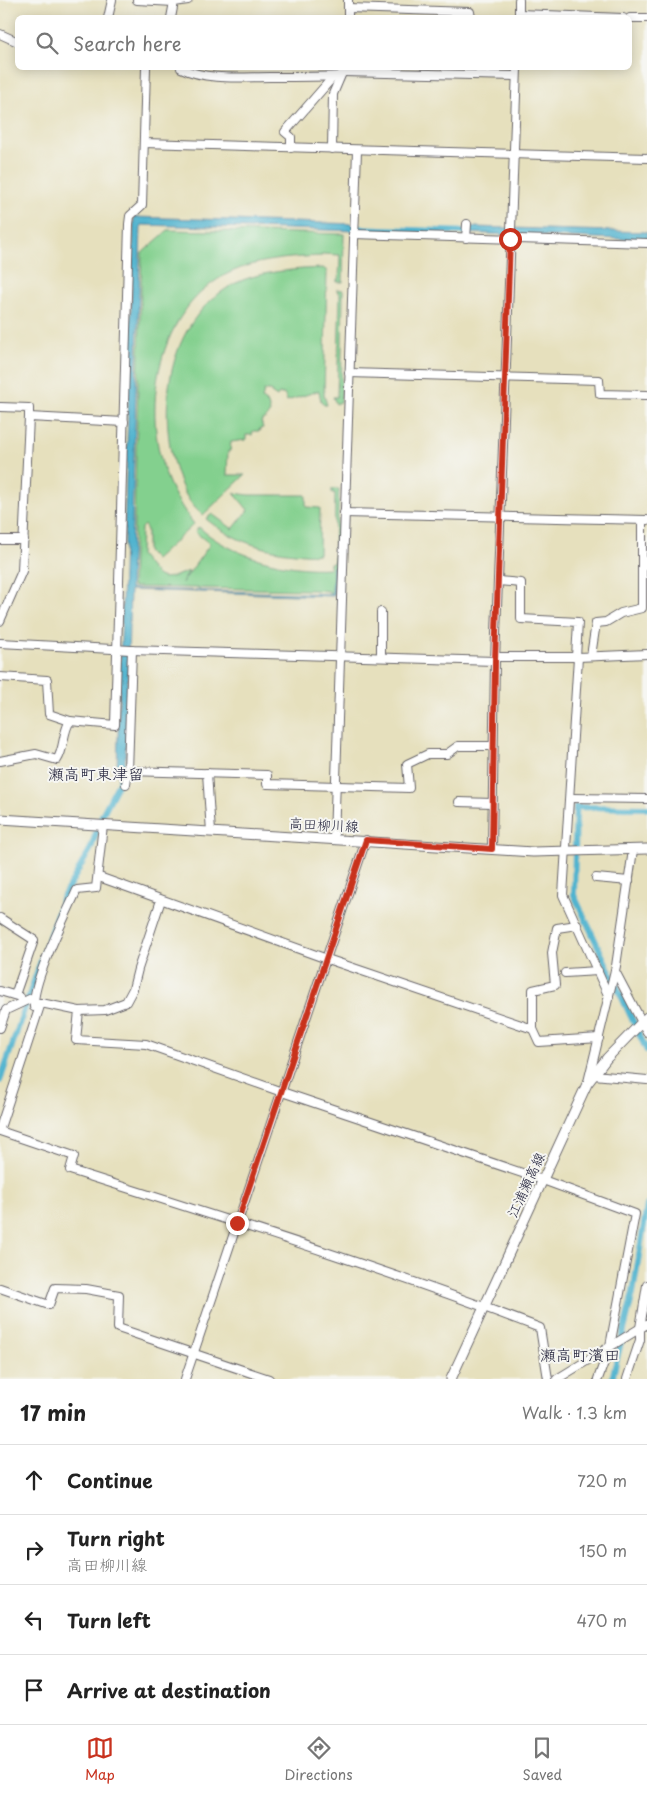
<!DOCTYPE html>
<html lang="en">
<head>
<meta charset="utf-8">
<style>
  :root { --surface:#fff; --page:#f6f6f6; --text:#222; --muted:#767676; --line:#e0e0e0; --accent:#c8321e }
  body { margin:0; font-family:"Playpen Sans","Klee One",sans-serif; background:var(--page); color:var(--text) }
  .stop { position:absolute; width:15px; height:15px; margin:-11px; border:4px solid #c8321e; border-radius:50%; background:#fff }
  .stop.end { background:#c8321e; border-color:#fff; box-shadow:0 1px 5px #0008 }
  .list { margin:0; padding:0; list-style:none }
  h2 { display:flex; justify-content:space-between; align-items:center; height:65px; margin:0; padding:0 20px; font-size:21px }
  h2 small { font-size:16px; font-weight:400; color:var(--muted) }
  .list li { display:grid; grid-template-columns:32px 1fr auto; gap:15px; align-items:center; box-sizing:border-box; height:70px; padding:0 20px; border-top:1px solid var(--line) }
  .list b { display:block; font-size:19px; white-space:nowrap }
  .list p { margin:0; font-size:16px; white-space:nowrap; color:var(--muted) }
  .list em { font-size:16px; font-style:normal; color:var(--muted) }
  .icon { flex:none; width:28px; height:28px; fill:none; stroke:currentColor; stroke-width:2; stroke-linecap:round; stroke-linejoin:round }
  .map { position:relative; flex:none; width:647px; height:1379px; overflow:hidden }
  .search { position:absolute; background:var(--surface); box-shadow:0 2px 12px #0003; left:15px; right:15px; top:15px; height:55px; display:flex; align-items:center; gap:12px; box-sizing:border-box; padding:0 18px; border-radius:8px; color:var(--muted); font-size:19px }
  .sheet { height:345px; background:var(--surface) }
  nav { display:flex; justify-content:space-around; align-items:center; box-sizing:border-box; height:70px; border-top:1px solid var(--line); background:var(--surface); font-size:14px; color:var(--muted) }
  nav a { display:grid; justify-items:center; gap:2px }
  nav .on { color:var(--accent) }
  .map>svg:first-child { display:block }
  .green { fill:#83d08e; stroke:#527964 }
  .water { fill:#51b4cf; stroke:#3a6b85 }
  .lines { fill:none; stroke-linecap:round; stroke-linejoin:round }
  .canal { stroke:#51b4cf; stroke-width:6 }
  .minor-casing { stroke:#676468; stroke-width:10 }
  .major-casing { stroke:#676468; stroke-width:11 }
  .minor { stroke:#fff; stroke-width:8 }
  .major { stroke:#fff; stroke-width:9 }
  .route { stroke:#c8321e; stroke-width:6 }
  .labels { text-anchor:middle; stroke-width:4; stroke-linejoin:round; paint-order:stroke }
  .street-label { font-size:14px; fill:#22223b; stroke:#f6f6f2 }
  .quarter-label { font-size:16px; fill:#22223b; stroke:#f6f6f2 }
</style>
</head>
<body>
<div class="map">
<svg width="647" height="1379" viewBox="0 0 647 1379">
  <rect width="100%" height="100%" fill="#f6f6f2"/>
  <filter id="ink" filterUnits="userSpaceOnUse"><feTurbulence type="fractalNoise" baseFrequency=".02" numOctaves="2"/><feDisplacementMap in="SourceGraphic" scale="10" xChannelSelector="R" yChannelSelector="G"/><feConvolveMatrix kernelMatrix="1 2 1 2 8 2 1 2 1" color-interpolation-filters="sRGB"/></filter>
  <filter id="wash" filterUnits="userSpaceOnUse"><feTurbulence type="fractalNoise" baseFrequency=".0096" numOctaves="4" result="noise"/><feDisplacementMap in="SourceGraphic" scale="20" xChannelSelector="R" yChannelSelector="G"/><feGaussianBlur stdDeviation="1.12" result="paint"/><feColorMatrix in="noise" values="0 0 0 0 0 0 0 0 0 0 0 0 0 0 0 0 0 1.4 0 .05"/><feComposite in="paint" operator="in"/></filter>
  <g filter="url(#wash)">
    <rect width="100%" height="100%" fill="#e6e0bd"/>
    <g class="green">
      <path d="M168 230 344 234 343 282H337V279H339L340 255 322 254V256C282 258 239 260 206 288 154 331 143 417 167 478 173 494 184 511 194 524L155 560 147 552V530L144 525 141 528 140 555C161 580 157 583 189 571L182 583 210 544 195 532 199 527C230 556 288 571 330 568V563L334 562 335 493H332V489H339L336 566 333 567 332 593H329V591L314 590 132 587 142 253Z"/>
      <path d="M303 269 323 268 327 271 324 395 327 405H324L321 401 319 391H315V392L287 401 284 394H279L277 397 271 393V391H264L262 399 268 404 270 412 266 418 261 421 263 428 259 429 260 431H253L252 435H246V440L231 442 230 451H228L227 475H245L203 515C185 503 175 472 171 452 159 389 175 314 236 283 257 273 280 271 303 269Z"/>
      <polygon points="337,289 343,290 341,402 336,404 333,397 337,397 340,293 337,291"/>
      <path d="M234 493 249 495H306V507L320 508 319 554C311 555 303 554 295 553 262 550 232 540 206 519L212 514 233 529 248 510Z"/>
    </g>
    <g class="water">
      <polygon points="134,217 358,224 358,231 141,225 130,589 332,594 333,567 337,567 335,569 334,596 130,590 125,766 124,780 121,785 118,784 117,768"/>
      <polygon points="475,227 647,232 647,240 464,233 470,228"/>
    </g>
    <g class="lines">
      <g class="canal">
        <polyline points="351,228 471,232"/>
        <polyline points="647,808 576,807 574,895 647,1051"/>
        <polyline points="0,1081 62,899 91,848 102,815 122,777"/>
        <polyline points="612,1379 633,1293 647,1205"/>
      </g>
    </g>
  </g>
  <g filter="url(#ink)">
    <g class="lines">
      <defs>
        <g id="minor">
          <polyline points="137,0 174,2"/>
          <polyline points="348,8 470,12 471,18"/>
          <polyline points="519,14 623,18"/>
          <polyline points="108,18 112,0"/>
          <polyline points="171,18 174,2 188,0"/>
          <polyline points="348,18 348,0"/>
          <polyline points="519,18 519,0"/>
          <polyline points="630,18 647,18"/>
          <polyline points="0,34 18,42"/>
          <path d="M181 68C208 81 241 77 270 77 293 77 317 77 340 76"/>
          <polyline points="343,72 516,76"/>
          <polyline points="144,143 647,158"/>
          <polyline points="291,148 291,137 285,132 333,77"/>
          <polyline points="332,149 333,94 342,73"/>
          <polyline points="353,234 647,243"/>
          <polyline points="466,238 467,224"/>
          <polyline points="349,373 599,380 600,394 647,395"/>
          <polyline points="0,407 29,408 29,420"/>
          <polyline points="344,513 647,520"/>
          <polyline points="642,520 642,565 647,565"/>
          <polyline points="0,540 24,540"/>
          <polyline points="498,581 521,583 521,619 578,622 576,657"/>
          <polyline points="381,612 381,657"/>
          <polyline points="0,621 22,571 29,417 124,422"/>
          <polyline points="0,643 131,650 495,661"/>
          <polyline points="591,656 596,623 606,622 621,613 642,608 642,565"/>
          <polyline points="495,657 578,657 647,654"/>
          <polyline points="578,657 563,895 609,997"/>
          <polyline points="0,677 47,680 49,714 70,721"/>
          <path d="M0 761 36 754 57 760C65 748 62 733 70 721L115 725 129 224 130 216 142 205 146 68"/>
          <polyline points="128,771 267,775 267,784 409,788 407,764 428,754 447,754 458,746 493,746"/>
          <polyline points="207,773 211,832"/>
          <polyline points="126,784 128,771 132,650"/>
          <polyline points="570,798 647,799"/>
          <polyline points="459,802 492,803"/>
          <path d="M103 825 96 888 77 890C65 917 32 981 34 1007L41 1003 79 1011 76 1040 146 1044 282 1092 543 1180 635 1214 610 1346 598 1379"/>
          <polyline points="334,839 357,150"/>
          <polyline points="492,849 495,661 517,68"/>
          <polyline points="99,877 327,959 533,1029"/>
          <polyline points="596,878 629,881"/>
          <polyline points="0,918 34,940 15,995"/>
          <polyline points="577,925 557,928 552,953 555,985 533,990 533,1029 539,1042 599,1038"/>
          <polyline points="615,971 647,1032"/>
          <polyline points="565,973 598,971"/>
          <polyline points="0,991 20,997"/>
          <polyline points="79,1011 105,1010 126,1002 133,989 138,969 161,900"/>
          <polyline points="0,1028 6,1010 34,997"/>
          <polyline points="594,1075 647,1080"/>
          <polyline points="588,1082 616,966 633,850"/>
          <polyline points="0,1128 41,1003"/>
          <path d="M0 1131 74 1156 70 1170C228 1220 386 1269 540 1328L548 1379"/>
          <polyline points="0,1288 49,1305 55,1288 86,1289 119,1295 118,1328 269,1379"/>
          <polyline points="185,1379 366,840"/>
          <polyline points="557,1379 647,1324"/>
          <polyline points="627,1379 640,1340 640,1328 647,1285"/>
        </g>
        <g id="major">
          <polyline points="0,819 533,852 647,849"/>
          <polyline points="451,1379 587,1084 607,1058 647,1017"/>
        </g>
      </defs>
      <use href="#minor" class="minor-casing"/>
      <use href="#major" class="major-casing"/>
      <use href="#minor" class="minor"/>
      <use href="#major" class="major"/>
    </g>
  </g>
  <g class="lines" filter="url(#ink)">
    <polyline class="route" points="237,1223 366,840 492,849 495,661 510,239"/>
  </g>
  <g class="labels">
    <g class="street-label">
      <text transform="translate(324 825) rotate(3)" y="5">高田柳川線</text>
      <text transform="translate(526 1185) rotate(-65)" y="5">江浦瀬高線</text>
    </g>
    <g class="quarter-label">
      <text x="96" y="780">瀬高町東津留</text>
      <text x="580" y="1361">瀬高町濱田</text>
    </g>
  </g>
</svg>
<div class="stop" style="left:510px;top:239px"></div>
<div class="stop end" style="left:237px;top:1223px"></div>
<div class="search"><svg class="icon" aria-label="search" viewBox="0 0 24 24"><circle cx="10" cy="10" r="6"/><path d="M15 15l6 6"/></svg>Search here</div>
</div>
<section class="sheet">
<h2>17 min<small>Walk · 1.3 km</small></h2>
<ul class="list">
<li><svg class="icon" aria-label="ahead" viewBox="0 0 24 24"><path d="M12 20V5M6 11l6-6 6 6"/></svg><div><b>Continue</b></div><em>720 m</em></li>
<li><svg class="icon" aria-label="right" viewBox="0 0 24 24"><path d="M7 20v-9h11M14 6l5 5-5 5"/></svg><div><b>Turn right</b><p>高田柳川線</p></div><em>150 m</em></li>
<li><svg class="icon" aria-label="left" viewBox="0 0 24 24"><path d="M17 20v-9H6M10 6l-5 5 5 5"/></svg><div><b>Turn left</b></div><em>470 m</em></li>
<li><svg class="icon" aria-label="arrive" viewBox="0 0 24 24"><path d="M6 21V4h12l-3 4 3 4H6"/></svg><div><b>Arrive at destination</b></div></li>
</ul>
</section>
<nav>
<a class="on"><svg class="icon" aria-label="map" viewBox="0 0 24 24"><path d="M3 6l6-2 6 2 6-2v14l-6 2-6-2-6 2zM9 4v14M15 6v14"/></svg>Map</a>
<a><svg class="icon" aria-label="directions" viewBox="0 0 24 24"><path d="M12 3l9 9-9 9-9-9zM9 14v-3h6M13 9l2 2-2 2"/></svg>Directions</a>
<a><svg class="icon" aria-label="saved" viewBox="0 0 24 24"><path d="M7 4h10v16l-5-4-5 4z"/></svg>Saved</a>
</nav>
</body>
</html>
